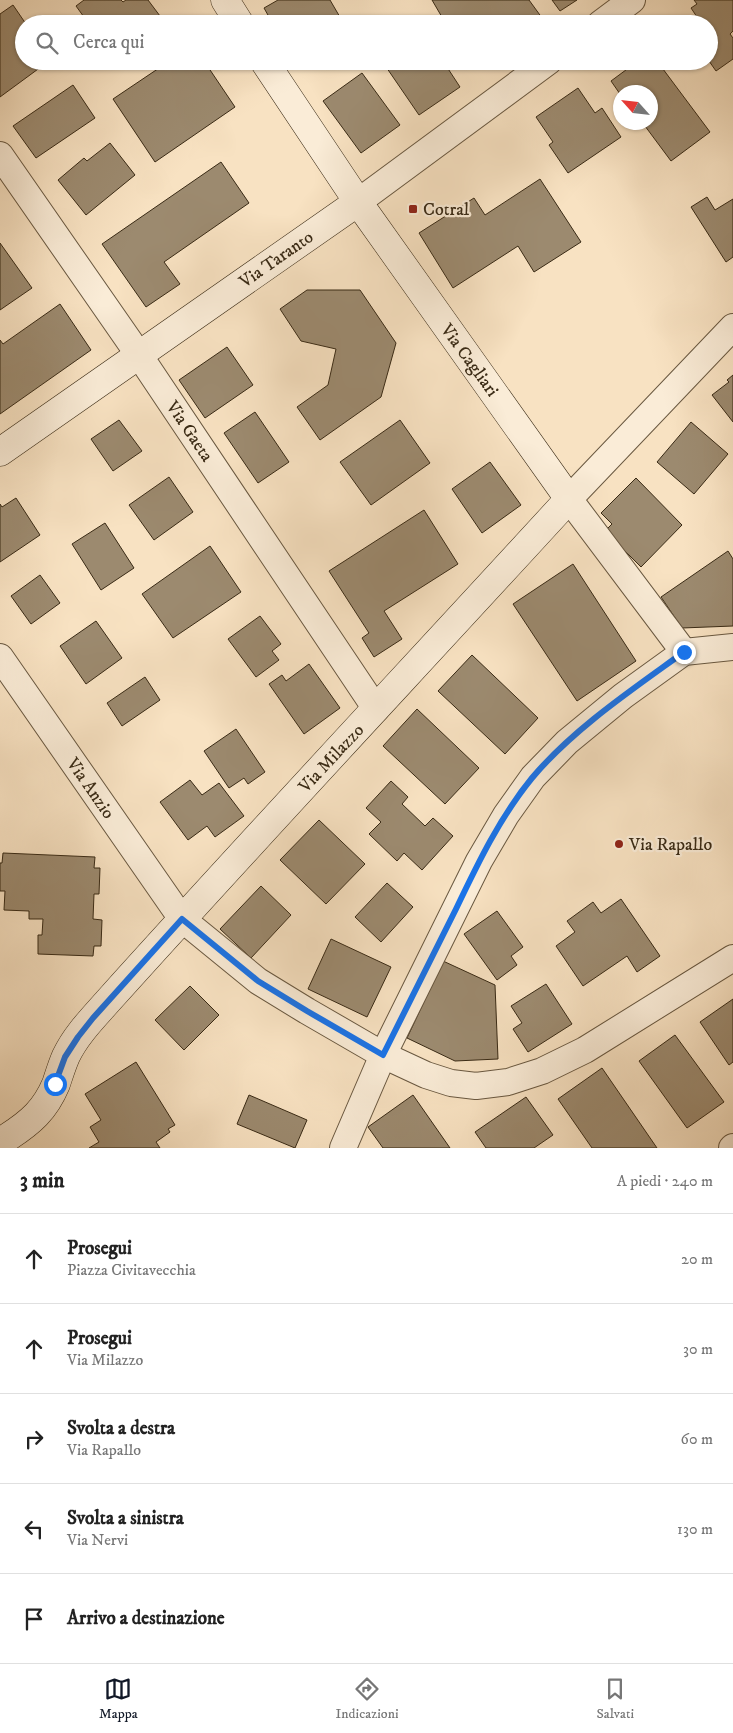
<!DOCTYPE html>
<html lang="it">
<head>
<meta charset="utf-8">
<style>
  :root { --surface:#fff; --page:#f2f2f2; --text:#222; --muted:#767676; --line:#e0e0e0; --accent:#111827 }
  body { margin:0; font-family:"IM FELL DW Pica",serif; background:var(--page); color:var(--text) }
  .compass { position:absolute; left:613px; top:85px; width:45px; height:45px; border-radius:50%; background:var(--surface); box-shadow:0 1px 4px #0004; rotate:297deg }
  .stop { position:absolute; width:15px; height:15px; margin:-11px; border:4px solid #1a73e8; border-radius:50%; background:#fff }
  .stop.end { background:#1a73e8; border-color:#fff; box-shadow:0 1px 5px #0008 }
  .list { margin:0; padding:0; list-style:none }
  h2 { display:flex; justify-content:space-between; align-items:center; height:65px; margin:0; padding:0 20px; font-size:21px }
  h2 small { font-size:16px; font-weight:400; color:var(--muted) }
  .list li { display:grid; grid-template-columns:32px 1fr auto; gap:15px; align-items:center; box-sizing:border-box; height:90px; padding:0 20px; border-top:1px solid var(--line) }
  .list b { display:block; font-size:19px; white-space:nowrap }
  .list p { margin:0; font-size:16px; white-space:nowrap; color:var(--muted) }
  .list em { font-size:16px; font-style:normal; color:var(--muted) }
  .icon { flex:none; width:28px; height:28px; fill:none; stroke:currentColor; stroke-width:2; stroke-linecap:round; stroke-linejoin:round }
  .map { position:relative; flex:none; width:733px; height:1148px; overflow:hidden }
  .search { position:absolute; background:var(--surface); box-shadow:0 1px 4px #0004; left:15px; right:15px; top:15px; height:55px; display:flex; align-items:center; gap:12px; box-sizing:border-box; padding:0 18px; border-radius:28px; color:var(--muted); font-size:19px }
  .sheet { height:515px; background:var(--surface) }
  nav { display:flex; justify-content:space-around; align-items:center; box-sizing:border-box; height:70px; border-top:1px solid var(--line); background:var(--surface); font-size:14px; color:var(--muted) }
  nav a { display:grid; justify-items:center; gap:2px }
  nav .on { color:var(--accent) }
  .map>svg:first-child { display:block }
  .building { fill:#9c8a6f; stroke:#392a15 }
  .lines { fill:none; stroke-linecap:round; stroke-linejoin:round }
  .street-casing { stroke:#695840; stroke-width:28 }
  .secondary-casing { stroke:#392a15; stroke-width:29 }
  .street { stroke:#faecd7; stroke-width:26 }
  .secondary { stroke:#faecd7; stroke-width:28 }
  .route { stroke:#1a73e8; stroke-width:6 }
  .poi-dot { fill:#8f2418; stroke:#faecd7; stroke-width:2 }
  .labels { text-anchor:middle; stroke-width:4.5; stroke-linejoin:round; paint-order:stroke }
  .poi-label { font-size:18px; fill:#392a15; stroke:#faecd7; text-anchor:start }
  .street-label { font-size:18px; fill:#392a15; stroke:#faecd7 }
</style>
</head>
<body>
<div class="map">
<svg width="733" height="1148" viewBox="0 0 733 1148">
  <rect width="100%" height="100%" fill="#f8e2c2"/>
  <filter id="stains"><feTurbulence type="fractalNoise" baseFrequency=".004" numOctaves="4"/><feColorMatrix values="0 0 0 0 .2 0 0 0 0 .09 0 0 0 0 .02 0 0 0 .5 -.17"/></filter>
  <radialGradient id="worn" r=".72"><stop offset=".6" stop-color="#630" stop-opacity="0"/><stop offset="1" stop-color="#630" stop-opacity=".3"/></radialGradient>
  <g class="building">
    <polygon points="84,0 121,0 123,2 126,0 148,0 166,24 108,24 106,21 102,24 89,24 76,6"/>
    <polygon points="278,0 330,0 344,24 273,24 264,8"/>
    <polygon points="432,0 529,0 545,22 542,24 446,24"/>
    <polygon points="552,0 577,0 560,11"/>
    <polygon points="694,0 733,0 733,31 730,34 733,38 733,59 716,71 709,61 709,24 694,24 699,20 691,8 697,4"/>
    <polygon points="13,5 26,24 24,24 24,61 49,61 0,97 0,14"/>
    <polygon points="182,61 204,61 235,107 155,162 113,99 168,62 172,68"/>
    <polygon points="296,61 314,61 301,69"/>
    <polygon points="382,61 443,61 460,87 419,115"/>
    <polygon points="472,61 488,61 477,69"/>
    <polygon points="638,61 657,61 710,132 671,161 642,122 650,122 650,92 620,94 611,81"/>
    <polygon points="362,73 400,125 361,153 323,101"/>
    <polygon points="73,85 95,118 36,158 13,126"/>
    <polygon points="578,88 595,113 602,108 621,137 568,173 549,145 553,142 536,117"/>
    <polygon points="110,143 135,175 86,215 58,180 84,158 87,161"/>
    <polygon points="221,162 249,203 164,262 180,284 146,307 102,244"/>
    <polygon points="540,179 581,242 534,272 518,246 453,288 419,233 474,198 485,215"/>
    <polygon points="707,197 715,210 733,199 733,257 726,262 691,207"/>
    <polygon points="0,243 32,288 0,310"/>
    <polygon points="307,290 360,290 396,343 381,397 320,440 297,407 328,385 336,349 301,341 280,309"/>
    <polygon points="60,304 91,350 0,414 0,340 3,344"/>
    <polygon points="227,347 253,385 205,418 179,380"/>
    <polygon points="733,375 733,422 712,395 729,382 727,380"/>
    <polygon points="255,412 289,462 258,483 224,433"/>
    <polygon points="119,420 142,451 113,471 91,439"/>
    <polygon points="400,420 430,463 371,505 340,462"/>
    <polygon points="691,422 728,454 694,494 657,462"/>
    <polygon points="490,462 521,505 482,533 452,489"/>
    <polygon points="169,477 193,512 154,540 129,505"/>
    <polygon points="636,478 682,525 641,567 605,531 612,524 601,513"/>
    <polygon points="16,498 40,535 0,562 0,504 2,507"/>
    <polygon points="424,510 458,564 384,611 402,639 374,657 362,638 369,633 329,571"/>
    <polygon points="105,523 134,568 101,590 72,544"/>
    <polygon points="210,546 241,592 173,638 142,594"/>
    <polygon points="728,551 733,559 733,626 682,628 661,597"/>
    <polygon points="573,564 636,661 577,701 513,604"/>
    <polygon points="40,575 60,603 31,624 11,596"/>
    <polygon points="260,616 281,644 272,651 279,660 256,677 228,639"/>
    <polygon points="96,621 122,658 86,684 60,646"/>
    <polygon points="472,655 538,718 505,754 438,691"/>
    <polygon points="309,664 340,708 304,734 269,684 282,675 286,681"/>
    <polygon points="145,677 160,700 122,726 107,703"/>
    <polygon points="417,709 479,768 445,804 383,746"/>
    <polygon points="236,729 265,772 248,784 244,778 229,788 204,751"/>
    <polygon points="190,780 202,795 219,783 244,816 215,837 207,826 188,840 160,802"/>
    <polygon points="391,781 408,797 402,804 425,826 433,818 453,836 422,870 404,853 397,861 369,834 381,822 366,808"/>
    <polygon points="319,820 365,864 326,904 280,860"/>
    <polygon points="3,853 95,857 94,868 100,868 99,894 94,894 93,919 102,920 101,946 94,946 93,956 38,954 38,935 42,935 43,919 29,919 29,911 4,910 5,891 0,891 0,863 2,863"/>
    <polygon points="387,883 413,907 381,942 355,917"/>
    <polygon points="261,886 291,915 251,958 220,929"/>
    <polygon points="621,899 660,956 637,972 627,956 583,986 556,946 575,932 567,921 593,902 601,913"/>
    <polygon points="497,911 523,947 511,956 517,965 497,980 464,934"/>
    <polygon points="331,939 391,967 367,1017 308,989"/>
    <polygon points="443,961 495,985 498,1059 455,1061 407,1038"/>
    <polygon points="546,984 572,1024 528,1052 513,1029 522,1023 511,1006"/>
    <polygon points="190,986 219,1015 184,1050 155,1020"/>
    <polygon points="733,999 733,1062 729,1065 700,1022"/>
    <polygon points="675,1035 724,1102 687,1128 639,1061"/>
    <polygon points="136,1062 175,1125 168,1129 170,1132 156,1142 160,1148 89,1148 99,1142 90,1127 101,1120 85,1094"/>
    <polygon points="602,1068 657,1148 592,1148 558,1099"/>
    <polygon points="249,1095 307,1120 295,1148 237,1124"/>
    <polygon points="413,1095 450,1148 383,1148 368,1127"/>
    <polygon points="526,1097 553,1135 534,1148 486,1148 475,1132"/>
  </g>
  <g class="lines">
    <defs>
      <g id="street">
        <polyline points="600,24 632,0"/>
        <polyline points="0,155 139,355 376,709"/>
        <polyline points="358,202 549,61"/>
        <polyline points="684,652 569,499 733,327"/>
        <polyline points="0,657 182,919 258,981 307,1011 383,1055 426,1075 451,1083 476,1086 508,1082 542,1071 585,1050 733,958"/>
        <polyline points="343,1148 383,1055 479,861 506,815 533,777 567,742 623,696 684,652 733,647"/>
        <polyline points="732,1148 733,1147"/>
      </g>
      <g id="secondary">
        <polyline points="225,0 240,24"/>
        <polyline points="0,452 358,202"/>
        <path d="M8 1137C31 1122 45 1110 56 1084 59 1075 62 1065 66 1056 76 1035 93 1018 108 1001 260 832 416 666 569 499L358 202 264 61"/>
      </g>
    </defs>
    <use href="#street" class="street-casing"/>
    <use href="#secondary" class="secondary-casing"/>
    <use href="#street" class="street"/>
    <use href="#secondary" class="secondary"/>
  </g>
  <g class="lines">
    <path class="route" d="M55 1084 65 1057 78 1037 93 1018 182 919 258 981 307 1011 383 1055C408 1006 432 957 456 909 478 863 500 817 532 778 573 729 633 689 684 652"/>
  </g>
  <g class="poi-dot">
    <rect x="408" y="204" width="10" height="10" rx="2.5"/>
    <circle cx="619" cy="844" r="5"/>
  </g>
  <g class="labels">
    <g class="poi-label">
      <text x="423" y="215">Cotral</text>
      <text x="629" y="850">Via Rapallo</text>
    </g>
    <g class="street-label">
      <text transform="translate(276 259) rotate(-35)" y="6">Via Taranto</text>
      <text transform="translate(470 360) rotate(54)" y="6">Via Cagliari</text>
      <text transform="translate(190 431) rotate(56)" y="6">Via Gaeta</text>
      <text transform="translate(331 758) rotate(-47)" y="6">Via Milazzo</text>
      <text transform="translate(91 788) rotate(55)" y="6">Via Anzio</text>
    </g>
  </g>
  <rect width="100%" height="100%" filter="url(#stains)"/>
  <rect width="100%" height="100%" fill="url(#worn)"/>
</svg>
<svg class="compass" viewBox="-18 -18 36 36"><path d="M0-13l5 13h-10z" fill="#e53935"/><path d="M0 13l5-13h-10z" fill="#767676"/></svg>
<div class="stop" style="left:55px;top:1084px"></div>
<div class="stop end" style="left:684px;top:652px"></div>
<div class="search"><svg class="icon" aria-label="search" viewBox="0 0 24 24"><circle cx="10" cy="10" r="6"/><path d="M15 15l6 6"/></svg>Cerca qui</div>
</div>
<section class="sheet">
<h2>3 min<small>A piedi · 240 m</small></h2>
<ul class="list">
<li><svg class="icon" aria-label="ahead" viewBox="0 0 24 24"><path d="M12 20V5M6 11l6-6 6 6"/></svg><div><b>Prosegui</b><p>Piazza Civitavecchia</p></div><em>20 m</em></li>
<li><svg class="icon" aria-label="ahead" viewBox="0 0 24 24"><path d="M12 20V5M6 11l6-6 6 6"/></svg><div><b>Prosegui</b><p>Via Milazzo</p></div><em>30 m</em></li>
<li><svg class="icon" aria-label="right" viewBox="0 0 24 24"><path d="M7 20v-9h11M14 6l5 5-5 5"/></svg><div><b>Svolta a destra</b><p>Via Rapallo</p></div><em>60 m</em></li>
<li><svg class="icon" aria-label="left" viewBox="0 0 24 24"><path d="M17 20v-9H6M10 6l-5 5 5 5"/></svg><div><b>Svolta a sinistra</b><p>Via Nervi</p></div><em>130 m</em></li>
<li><svg class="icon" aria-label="arrive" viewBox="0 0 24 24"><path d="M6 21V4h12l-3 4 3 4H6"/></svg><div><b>Arrivo a destinazione</b></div></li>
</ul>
</section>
<nav>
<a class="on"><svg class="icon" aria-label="map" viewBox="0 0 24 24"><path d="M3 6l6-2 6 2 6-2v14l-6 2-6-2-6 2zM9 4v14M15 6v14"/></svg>Mappa</a>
<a><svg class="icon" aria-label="directions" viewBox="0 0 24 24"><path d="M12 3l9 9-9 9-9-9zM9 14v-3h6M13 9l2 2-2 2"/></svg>Indicazioni</a>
<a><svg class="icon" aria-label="saved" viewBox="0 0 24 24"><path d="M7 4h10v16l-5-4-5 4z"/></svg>Salvati</a>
</nav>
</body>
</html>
